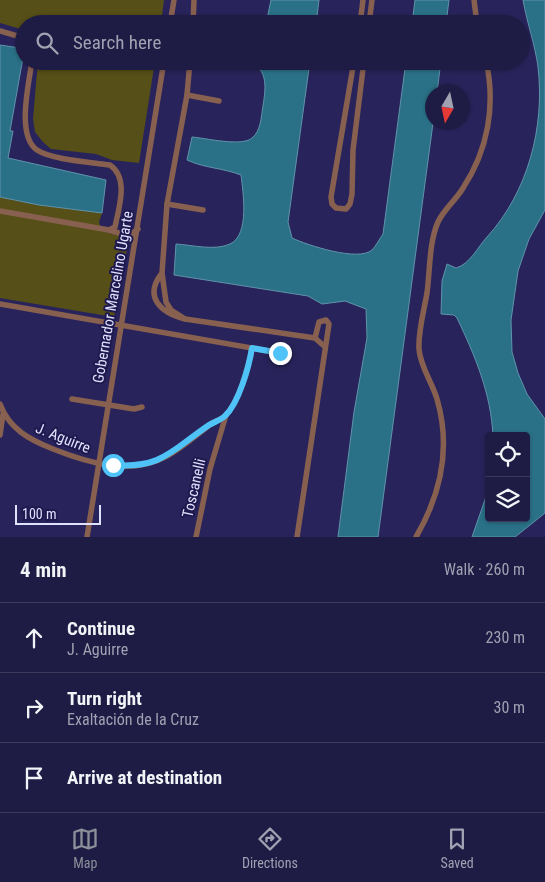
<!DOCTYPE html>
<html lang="en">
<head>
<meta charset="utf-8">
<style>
  :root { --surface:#1e1b44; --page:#2b284f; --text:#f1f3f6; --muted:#a1a1b2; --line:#3c395d; --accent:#8c9099 }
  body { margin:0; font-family:"Roboto Condensed",sans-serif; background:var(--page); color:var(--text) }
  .controls { position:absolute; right:15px; bottom:15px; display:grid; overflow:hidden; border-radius:5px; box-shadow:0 1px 4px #0004 }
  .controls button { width:45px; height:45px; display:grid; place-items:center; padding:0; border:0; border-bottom:1px solid var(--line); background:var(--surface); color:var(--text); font:25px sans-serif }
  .compass { position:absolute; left:425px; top:85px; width:45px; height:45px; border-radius:50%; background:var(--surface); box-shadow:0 1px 4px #0004; rotate:189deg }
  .scale { position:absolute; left:15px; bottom:12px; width:86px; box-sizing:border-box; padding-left:5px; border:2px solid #dfe1fd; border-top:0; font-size:14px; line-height:18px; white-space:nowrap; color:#dfe1fd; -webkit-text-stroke:4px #1f194f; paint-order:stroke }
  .stop { position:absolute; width:15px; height:15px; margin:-11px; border:4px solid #4fc3f7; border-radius:50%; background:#fff }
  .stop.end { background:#4fc3f7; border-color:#fff; box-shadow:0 1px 5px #0008 }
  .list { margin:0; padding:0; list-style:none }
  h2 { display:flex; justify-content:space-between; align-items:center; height:65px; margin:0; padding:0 20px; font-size:21px }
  h2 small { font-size:16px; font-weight:400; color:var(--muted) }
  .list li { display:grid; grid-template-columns:32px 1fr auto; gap:15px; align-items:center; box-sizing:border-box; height:70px; padding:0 20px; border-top:1px solid var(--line) }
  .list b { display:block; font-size:19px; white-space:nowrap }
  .list p { margin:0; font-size:16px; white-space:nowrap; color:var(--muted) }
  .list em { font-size:16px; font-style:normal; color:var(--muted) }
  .icon { flex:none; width:28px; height:28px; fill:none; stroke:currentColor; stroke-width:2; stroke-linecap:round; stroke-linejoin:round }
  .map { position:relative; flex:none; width:545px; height:537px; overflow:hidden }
  .search { position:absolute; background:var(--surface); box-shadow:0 1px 4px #0004; left:15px; right:15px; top:15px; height:55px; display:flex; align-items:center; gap:12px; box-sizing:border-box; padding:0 18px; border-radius:28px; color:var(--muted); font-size:19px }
  .sheet { height:275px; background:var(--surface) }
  nav { display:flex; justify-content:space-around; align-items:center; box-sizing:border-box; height:70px; border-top:1px solid var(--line); background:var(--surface); font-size:14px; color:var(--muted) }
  nav a { display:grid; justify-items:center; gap:2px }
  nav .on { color:var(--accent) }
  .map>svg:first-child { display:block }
  .green { fill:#564f17 }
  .water { fill:#2a7187; stroke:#6093aa }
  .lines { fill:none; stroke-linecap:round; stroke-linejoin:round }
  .minor { stroke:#886050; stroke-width:5.5 }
  .route { stroke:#4fc3f7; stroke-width:6 }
  .labels { text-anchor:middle; stroke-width:4; stroke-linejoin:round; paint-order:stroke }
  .street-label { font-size:15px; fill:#dfe1fd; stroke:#1f194f }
</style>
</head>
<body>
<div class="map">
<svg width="545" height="537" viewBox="0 0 545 537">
  <rect width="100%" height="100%" fill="#28245b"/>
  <g class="green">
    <polygon points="0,0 164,0 161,24 24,24 24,30 0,23"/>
    <polygon points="38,61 155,61 139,163 112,160 96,154 51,149 43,142 35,132 33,119"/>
    <polygon points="0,197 39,205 102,213 99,222 102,231 129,238 114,317 0,298"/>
  </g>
  <g class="water">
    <polygon points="271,0 319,0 316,24 266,24"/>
    <polygon points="415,0 449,0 446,24 412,24"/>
    <path d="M523 0H545V210L529 239 518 271 511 320 512 352 518 373 527 394 545 419V513L515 537H472L489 488V518H526V436H493C491 393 475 356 457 318L454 315 441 314 442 281 447 264 456 268C470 264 477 248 487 237 528 192 545 127 538 67 535 44 527 23 523 0Z"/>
    <polygon points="0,45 20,48 24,52 10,131 13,131 8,158 106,180 102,213 39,205 0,197"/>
    <path d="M243 61H310L288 222 292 238C307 245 358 262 372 250 376 246 380 238 383 234L406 61H441L437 92H432L433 123 378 537H338L354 412 367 338 366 309 345 301 322 304 308 296 174 275 176 244C192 245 215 251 230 244 250 235 243 192 241 175 223 168 204 168 187 160L192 137C205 138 242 147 252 138 261 131 261 117 263 106 266 86 269 65 243 61Z"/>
  </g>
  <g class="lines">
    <g class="minor">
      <polyline points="474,0 477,24"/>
      <polyline points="170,24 174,0"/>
      <polyline points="193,24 194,0"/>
      <polyline points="360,24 363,0"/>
      <polyline points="369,24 372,0"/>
      <polyline points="0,31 24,38"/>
      <polyline points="354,61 331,197 332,204 336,208 346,209 350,204 352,194 353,150 364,61"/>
      <polyline points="187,95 219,101"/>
      <polyline points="167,204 203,210"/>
      <path d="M0 211 109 230 115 227C119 207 129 178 110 165 91 162 52 160 37 150 16 136 29 83 32 61"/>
      <polyline points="109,230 129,236 138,229"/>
      <path d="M162 273C143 297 161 313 185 319L171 310 166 302 162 273 167 204 187 95 190 61"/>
      <polyline points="0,304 280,353"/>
      <polyline points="185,319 315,338 324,346"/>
      <polyline points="72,399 134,409 142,407"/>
      <path d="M0 404C9 429 30 440 53 449 88 463 131 476 167 456 182 448 194 437 207 427 212 422 221 420 226 415 239 401 249 367 252 348"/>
      <polyline points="0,435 3,414"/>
      <polyline points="87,537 164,61"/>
      <polyline points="196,537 210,469 226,415"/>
      <polyline points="297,537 329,324 326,320 319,322 315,338"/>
      <path d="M416 537C441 494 451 447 437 399 432 382 420 366 419 349 418 331 424 311 427 293 430 271 429 242 438 222 444 209 456 200 463 188 488 150 496 105 486 61"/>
    </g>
  </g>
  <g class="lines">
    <path class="route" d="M113 465C162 469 172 450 209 425 214 422 221 420 225 416 239 403 249 366 252 348L280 353"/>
  </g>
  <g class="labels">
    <g class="street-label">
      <text transform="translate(113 297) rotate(-80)" y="5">Gobernador Marcelino Ugarte</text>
      <text transform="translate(63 438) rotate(22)" y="5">J. Aguirre</text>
      <text transform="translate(194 488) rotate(-77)" y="5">Toscanelli</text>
    </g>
  </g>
</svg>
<div class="controls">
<button><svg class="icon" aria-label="locate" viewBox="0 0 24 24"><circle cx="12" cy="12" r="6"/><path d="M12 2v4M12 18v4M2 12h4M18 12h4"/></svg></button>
<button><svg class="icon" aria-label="layers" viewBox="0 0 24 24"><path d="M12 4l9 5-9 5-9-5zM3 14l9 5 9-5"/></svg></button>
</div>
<svg class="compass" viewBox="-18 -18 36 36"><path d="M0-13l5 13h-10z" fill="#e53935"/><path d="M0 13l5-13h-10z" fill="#a1a1b2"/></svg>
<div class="scale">100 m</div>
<div class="stop" style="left:113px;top:465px"></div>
<div class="stop end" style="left:280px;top:353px"></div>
<div class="search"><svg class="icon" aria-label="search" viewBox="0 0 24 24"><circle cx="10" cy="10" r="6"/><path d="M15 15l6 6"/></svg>Search here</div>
</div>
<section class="sheet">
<h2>4 min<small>Walk · 260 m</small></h2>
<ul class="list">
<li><svg class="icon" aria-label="ahead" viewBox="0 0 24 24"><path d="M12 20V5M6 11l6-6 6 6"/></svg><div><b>Continue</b><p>J. Aguirre</p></div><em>230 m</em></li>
<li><svg class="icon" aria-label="right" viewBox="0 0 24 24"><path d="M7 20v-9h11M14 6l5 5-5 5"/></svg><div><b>Turn right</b><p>Exaltación de la Cruz</p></div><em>30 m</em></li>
<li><svg class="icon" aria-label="arrive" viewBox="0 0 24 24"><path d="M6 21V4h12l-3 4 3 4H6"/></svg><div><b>Arrive at destination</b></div></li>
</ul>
</section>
<nav>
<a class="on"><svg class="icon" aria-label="map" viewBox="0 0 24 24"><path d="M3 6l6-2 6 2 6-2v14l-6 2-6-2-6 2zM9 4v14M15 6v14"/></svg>Map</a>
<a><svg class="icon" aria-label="directions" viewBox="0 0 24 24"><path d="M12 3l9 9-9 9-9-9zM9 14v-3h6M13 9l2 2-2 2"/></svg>Directions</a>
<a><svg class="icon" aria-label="saved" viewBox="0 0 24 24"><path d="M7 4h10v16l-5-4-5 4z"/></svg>Saved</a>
</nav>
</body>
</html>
